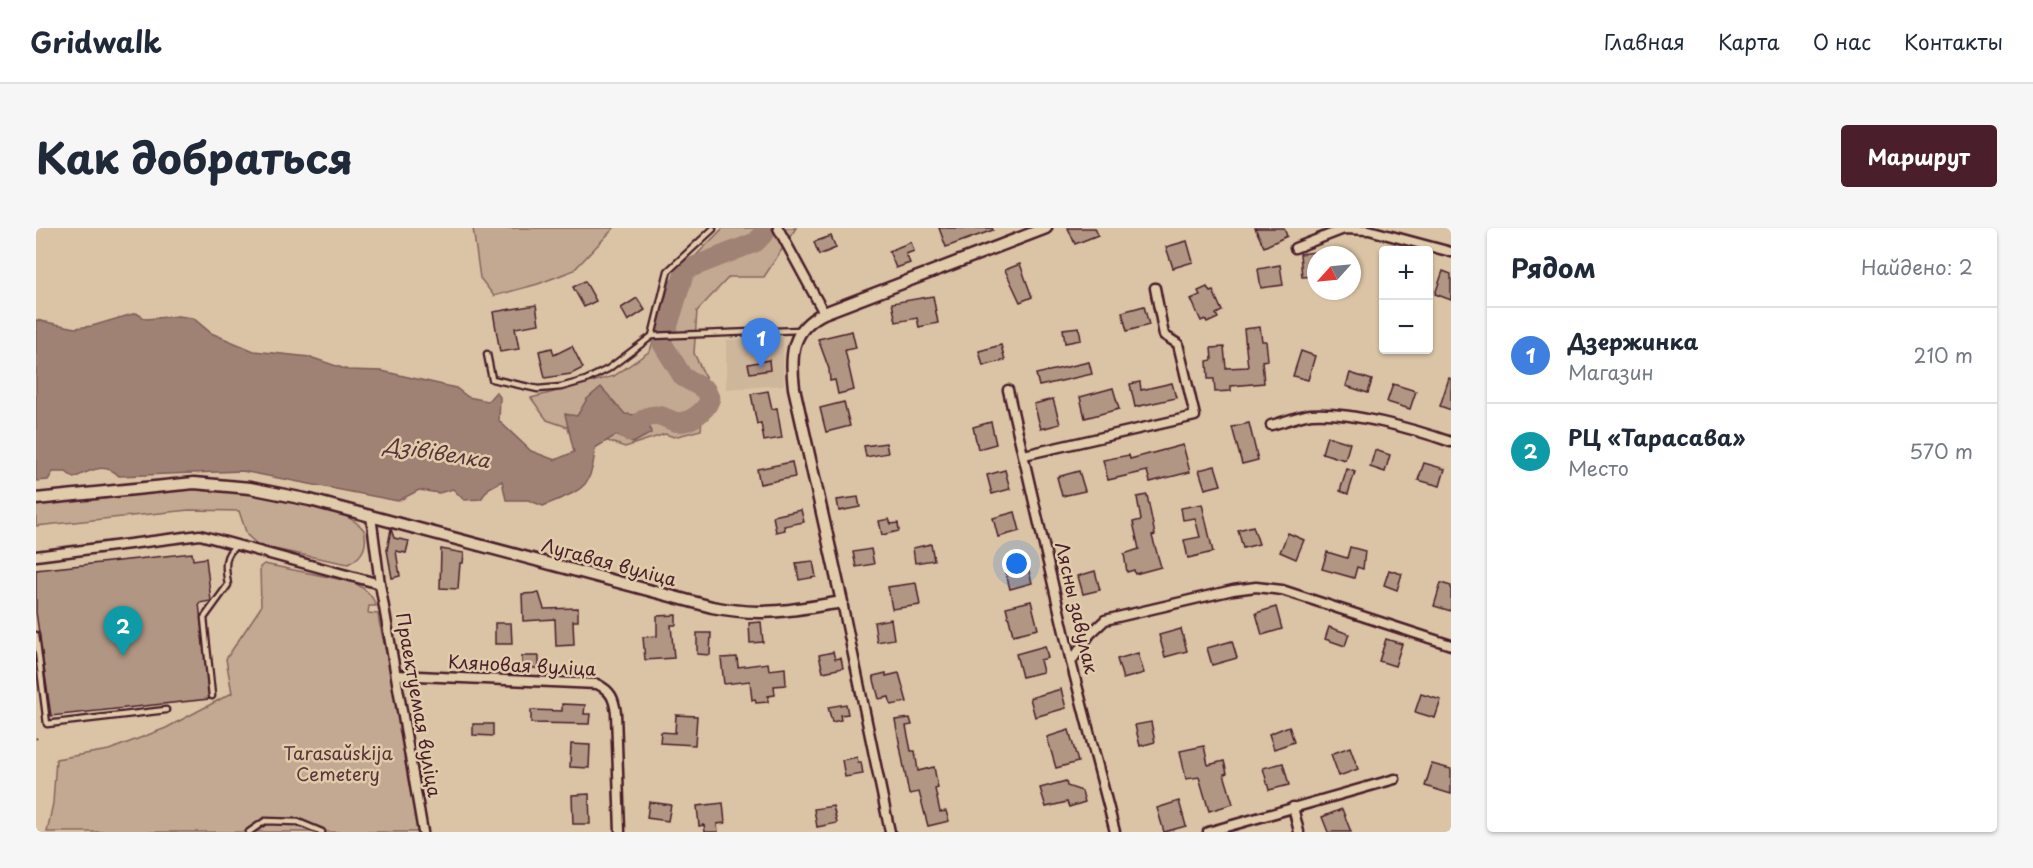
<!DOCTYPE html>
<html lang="ru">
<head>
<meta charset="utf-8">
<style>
  :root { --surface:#fff; --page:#f6f6f7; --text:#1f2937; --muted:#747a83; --line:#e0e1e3; --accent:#4a1f2b }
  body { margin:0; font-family:"Playpen Sans",sans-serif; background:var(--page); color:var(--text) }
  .controls { position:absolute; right:18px; top:18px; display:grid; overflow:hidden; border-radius:6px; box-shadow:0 2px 4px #0004 }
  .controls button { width:54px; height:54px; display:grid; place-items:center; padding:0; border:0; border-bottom:2px solid var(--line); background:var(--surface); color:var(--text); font:30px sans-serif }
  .compass { position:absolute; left:1271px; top:18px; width:54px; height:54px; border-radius:50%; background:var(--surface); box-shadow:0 2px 4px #0004; rotate:243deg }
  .you { position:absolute; left:981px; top:336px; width:21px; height:21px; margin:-15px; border:4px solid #fff; border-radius:50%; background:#1a73e8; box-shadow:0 0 0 9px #1a73e833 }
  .badge { display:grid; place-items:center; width:39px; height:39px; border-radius:50%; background:var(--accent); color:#fff; font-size:20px; font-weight:700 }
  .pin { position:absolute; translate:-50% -50px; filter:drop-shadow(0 2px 3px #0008) }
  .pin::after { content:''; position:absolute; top:32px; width:21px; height:18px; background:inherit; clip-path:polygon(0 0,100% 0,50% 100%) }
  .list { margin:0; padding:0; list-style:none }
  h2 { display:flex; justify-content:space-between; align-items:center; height:78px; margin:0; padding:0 24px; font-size:26px }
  h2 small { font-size:20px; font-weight:400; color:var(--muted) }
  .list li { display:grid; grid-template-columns:39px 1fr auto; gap:18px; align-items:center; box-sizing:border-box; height:96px; padding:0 24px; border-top:2px solid var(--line) }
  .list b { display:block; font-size:22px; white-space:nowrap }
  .list p { margin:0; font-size:20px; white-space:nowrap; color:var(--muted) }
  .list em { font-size:20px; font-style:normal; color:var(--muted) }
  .map { position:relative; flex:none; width:1415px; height:604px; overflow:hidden; border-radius:6px }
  header { display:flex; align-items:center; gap:36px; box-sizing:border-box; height:84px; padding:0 30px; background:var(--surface); border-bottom:2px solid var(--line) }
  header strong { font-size:28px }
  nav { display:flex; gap:33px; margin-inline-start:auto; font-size:21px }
  .intro { display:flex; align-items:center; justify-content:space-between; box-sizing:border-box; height:144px; padding:0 36px }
  h1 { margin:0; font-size:42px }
  .button { padding:15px 27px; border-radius:6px; background:var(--accent); color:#fff; font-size:21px; font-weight:700 }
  main { display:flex; gap:36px; padding:0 36px }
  aside { flex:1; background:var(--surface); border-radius:6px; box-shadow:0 2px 4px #0004 }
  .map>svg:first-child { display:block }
  .built { fill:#ceb69b }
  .green { fill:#c3a991; stroke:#86645e; stroke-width:1.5 }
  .water { fill:#a08275; stroke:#7e5a57; stroke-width:1.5 }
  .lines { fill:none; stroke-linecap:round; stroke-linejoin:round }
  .river { stroke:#a08275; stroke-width:20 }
  .building { fill:#b19683; stroke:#4a1f2b; stroke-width:1.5 }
  .service-casing { stroke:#4a1f2b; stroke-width:9 }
  .minor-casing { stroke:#4a1f2b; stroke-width:13 }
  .tertiary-casing { stroke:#4a1f2b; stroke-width:15 }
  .path { stroke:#4a1f2b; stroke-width:2; stroke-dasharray:1.5 4.5; stroke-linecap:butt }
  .service { stroke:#e0cbaa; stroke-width:4.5 }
  .minor { stroke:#e0cbaa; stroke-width:8 }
  .tertiary { stroke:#e0cbaa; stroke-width:10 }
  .labels { text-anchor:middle; stroke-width:5; stroke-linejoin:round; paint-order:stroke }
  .street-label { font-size:18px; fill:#4a1f2b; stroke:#e0cbaa }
  .park-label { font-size:18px; fill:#5c343a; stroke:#e0cbaa }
  .water-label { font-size:20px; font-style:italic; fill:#5b333a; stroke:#e0cbaa }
</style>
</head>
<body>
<header>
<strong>Gridwalk</strong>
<nav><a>Главная</a><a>Карта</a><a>О нас</a><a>Контакты</a></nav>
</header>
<div class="intro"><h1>Как добраться</h1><a class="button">Маршрут</a></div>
<main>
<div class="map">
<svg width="1415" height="604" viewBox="0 0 1415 604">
  <rect width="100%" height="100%" fill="#dac4a5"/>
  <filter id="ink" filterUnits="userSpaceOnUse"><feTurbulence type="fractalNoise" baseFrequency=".0167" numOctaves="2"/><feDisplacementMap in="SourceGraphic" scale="12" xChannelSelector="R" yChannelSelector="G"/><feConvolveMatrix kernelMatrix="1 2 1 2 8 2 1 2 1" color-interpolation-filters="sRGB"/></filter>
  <g filter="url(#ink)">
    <polygon class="built" points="747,109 748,157 690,161 690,112"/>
    <g class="green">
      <polygon points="437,0 578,0 538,42 502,56 458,68 444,50"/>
      <polygon points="687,0 760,0 728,49 693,49 661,83 658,125 670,151 665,202 638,209 629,206 589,219 511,192 495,170 578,148 614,123 635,53"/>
      <path d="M167 260C203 264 307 273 328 302 332 317 327 329 312 336L223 318 211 307 203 283 153 282 0 298V277Z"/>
      <path d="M228 336 317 354C328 360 336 366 340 378H333L332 385 342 386 343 393 360 469 382 604H11L17 575 20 531 73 522 130 500 196 465 190 431 225 379 224 339Z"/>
    </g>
    <path class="water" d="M100 85 110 91 142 88 157 90 175 105 218 123 274 129 312 142 346 143 420 160 432 169 452 173 460 164 464 169 463 193 495 223 519 232 538 224 529 186 541 188 551 171 565 159 589 186 612 188 615 205 597 215 580 207 559 220C556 264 543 262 507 278L492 272H470L466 253 453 260 445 271 428 272 417 261 403 265 383 262 362 273 206 243 83 248C69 234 54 242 38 250L30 244H17L12 252 0 253V92L39 100 56 98Z"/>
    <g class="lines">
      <g class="river">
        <polyline points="631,101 649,42 720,14 733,0"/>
        <path d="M593 204C600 200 607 189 615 188 626 186 628 190 637 193 652 198 670 183 674 171L670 162 647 149 626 115 627 111"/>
      </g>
    </g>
    <g class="building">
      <polygon points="903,0 956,0 957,2 910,19"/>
      <polygon points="1032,0 1059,0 1062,7 1039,16"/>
      <polygon points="1219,0 1248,0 1251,8 1228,19"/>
      <polygon points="795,8 800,20 783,27 778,14"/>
      <polygon points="1151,13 1157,34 1137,40 1130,19"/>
      <polygon points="875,14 878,23 870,26 874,35 860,40 853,23"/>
      <polygon points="1279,24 1280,48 1266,49 1264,26"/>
      <polygon points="984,36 996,69 984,74 969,42"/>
      <polygon points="1244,37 1247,57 1225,60 1222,41"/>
      <polygon points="1407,43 1415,46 1415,72 1399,66"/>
      <polygon points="549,53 560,73 548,79 537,59"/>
      <polygon points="1171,59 1174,64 1177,63 1186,83 1180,86 1182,90 1171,95 1169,91 1165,93 1155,71 1164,67 1162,63"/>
      <polygon points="897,68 902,95 883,99 881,90 860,94 856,75"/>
      <polygon points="601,70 609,82 592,93 585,80"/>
      <polygon points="500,77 503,96 479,100 483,121 464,124 457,84"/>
      <polygon points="1108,78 1113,97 1091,103 1086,84"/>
      <polygon points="1043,99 1045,112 1029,115 1027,101"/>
      <polygon points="1224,99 1226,113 1230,113 1232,132 1226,133 1228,155 1195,158 1195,163 1179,164 1178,151 1172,151 1171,133 1176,132 1175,120 1188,119 1190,140 1212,139 1208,101"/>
      <polygon points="816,103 820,120 809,122 818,162 802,166 799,152 794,153 793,141 782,111"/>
      <polygon points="965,117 969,132 947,138 943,123"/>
      <polygon points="536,118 547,140 535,146 509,150 503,123 516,120 518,127"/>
      <polygon points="1265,123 1279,128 1272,152 1257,148"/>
      <polygon points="733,132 734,142 714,145 712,136"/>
      <polygon points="1053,134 1056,146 1003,158 1000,146"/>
      <polygon points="1314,145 1336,152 1332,165 1310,158"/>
      <polygon points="1413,150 1415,151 1415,182 1404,178"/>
      <polygon points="1104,154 1105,162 1136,155 1140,170 1099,179 1094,156"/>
      <polygon points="1357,156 1380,163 1374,181 1351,174"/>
      <polygon points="1077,160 1083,181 1049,190 1044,169"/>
      <polygon points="732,163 736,181 741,180 746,210 728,213 725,195 721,196 715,166"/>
      <polygon points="1017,171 1024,196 1005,201 998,176"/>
      <polygon points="808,174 814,198 790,204 784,180"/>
      <polygon points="955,194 960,216 942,221 937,199"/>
      <polygon points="1213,195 1222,232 1206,236 1196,199"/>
      <polygon points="1291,208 1314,215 1309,232 1286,225"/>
      <polygon points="850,215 852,225 830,229 828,218"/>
      <polygon points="1147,217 1154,244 1114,254 1111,243 1072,252 1067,232 1093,227 1094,231"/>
      <polygon points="1339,222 1354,227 1349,244 1334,239"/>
      <polygon points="756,234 759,249 724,256 721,241"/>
      <polygon points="1388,235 1409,241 1404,258 1382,252"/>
      <polygon points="1179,238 1185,257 1169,261 1163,242"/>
      <polygon points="1311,241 1319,244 1312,266 1304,263"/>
      <polygon points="969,242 974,261 956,266 951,247"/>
      <polygon points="1043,243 1049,263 1026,268 1021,249"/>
      <polygon points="1111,267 1119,307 1116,308 1125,339 1099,346 1098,342 1091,344 1088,326 1103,321 1097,294 1105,292 1101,269"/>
      <polygon points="822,269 824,279 803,283 801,272"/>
      <polygon points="1166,276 1177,324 1152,330 1148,312 1164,309 1159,290 1147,292 1145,280"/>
      <polygon points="765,282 768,294 748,298 749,302 740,304 737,288"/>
      <polygon points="979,284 984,303 962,309 957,290"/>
      <polygon points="853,291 855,296 862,295 863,303 846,307 843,293"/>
      <polygon points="1217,298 1223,316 1207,320 1202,302"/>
      <polygon points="355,301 358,310 373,313 370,325 360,323 364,348 356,350 351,322"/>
      <polygon points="1252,305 1268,312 1260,331 1244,324"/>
      <polygon points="895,316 898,332 879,335 877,320"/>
      <polygon points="1314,319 1329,323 1327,341 1321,339 1318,350 1286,341 1291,324 1311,330"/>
      <polygon points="405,321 428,325 427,335 424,335 422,361 404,360"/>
      <polygon points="835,321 838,336 820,339 817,324"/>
      <polygon points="156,325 157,332 170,330 175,373 163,375 173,471 15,488 0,384 0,342"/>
      <polygon points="777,333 780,349 763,352 760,335"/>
      <polygon points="991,336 996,355 974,361 969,342"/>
      <polygon points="1353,342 1366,346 1361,362 1348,357"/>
      <polygon points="1059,343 1064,362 1047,366 1042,348"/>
      <polygon points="880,355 884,377 856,381 852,359"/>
      <polygon points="1405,355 1415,358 1415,383 1398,378"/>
      <polygon points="503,365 508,381 542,380 542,393 537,393 538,417 520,418 519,391 487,393 486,366"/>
      <polygon points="995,373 1002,401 977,407 970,379"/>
      <polygon points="1240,379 1246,401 1226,407 1220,385"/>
      <polygon points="640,387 640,397 635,397 638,430 609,432 607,409 621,408 621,388"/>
      <polygon points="855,391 858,411 841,414 838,394"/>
      <polygon points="725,394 727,414 714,415 713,395"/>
      <polygon points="459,395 475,395 476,416 459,416"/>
      <polygon points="1293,399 1313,406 1309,418 1289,411"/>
      <polygon points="1145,401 1151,423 1129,429 1123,407"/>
      <polygon points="661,405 675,405 674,427 661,426"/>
      <polygon points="1350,411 1366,416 1359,438 1343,433"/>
      <polygon points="1196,413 1201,430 1176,437 1171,420"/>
      <polygon points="1009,418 1012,430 1004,432 1007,444 986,449 980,426"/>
      <polygon points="797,424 799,431 805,430 807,440 787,444 783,427"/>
      <polygon points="1102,425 1108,445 1087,451 1081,431"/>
      <rect x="486" y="428" width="17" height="12"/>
      <polygon points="701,429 702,439 732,435 733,442 749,440 750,457 738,458 739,467 732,468 732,474 720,475 719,471 716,472 714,453 688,456 685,430"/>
      <polygon points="850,445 850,448 863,445 871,474 855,477 853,469 843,471 837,448"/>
      <polygon points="1025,461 1030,480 999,489 994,470"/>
      <polygon points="1385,466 1405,472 1399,490 1379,484"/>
      <polygon points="526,476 549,477 548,486 554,486 553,496 495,495 495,482 526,483"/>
      <polygon points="810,476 812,486 804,487 805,492 796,494 792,479"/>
      <polygon points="640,487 661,488 659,517 624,515 625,504 639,505"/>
      <polygon points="874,490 876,497 870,498 875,523 879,523 882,543 898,539 902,560 899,561 904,584 910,583 913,593 892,598 883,564 873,566 859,492"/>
      <polygon points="1115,494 1119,514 1104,518 1099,497"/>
      <polygon points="437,496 457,496 457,508 437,507"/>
      <polygon points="1253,498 1258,514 1238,521 1233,506"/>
      <polygon points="1033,502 1042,534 1020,540 1011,509"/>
      <polygon points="535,516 554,517 553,540 534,539"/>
      <polygon points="1168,518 1172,537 1188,533 1191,545 1188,546 1197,576 1173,583 1163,549 1150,551 1144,523"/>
      <polygon points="1314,519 1322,541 1303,548 1295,526"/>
      <polygon points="821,529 822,534 825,534 827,546 809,549 806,532"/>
      <polygon points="1247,535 1253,557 1233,562 1227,540"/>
      <polygon points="1396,536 1415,541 1415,566 1389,558"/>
      <polygon points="1030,553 1031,558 1046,563 1049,574 1033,579 1031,574 1010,579 1004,560"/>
      <polygon points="553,566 554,596 537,596 536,567"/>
      <polygon points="1143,573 1150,598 1128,604 1121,580"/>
      <polygon points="613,574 635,577 632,593 611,590"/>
      <polygon points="687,575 689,595 681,596 682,604 669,604 668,597 663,598 661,578"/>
      <polygon points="797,578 801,595 781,599 778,581"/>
      <polygon points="1306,581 1315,604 1292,604 1286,589"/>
    </g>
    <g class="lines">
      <defs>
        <g id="service">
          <polyline points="616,108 632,43 677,1"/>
          <polyline points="451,126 456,151 502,161 525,159 550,152 572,141 616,108 765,102"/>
          <polyline points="0,407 11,496 130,482"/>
          <path d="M176 468 168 390 192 357C190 342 186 328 200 318"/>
          <polyline points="213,604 229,593 262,594 286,604"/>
        </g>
        <g id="minor">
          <polyline points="742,0 788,85"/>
          <polyline points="1259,20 1308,1 1333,2 1415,24"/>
          <polyline points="972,162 1035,434 1079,604"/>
          <path d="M1235 197C1248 194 1262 188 1275 186 1314 183 1378 201 1415 214"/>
          <polyline points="988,227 1159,188 1142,116 1128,107 1119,60"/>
          <polyline points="335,288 344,356 387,604"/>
          <polyline points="0,328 164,307 344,356"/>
          <polyline points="806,374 854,604"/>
          <polyline points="1035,434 1054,406 1069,392 1197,362 1220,359 1246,362 1415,417"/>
          <path d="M360 447 561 456C575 463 578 470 580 485L584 604"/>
          <polyline points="1257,579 1263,604"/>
          <polyline points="1172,604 1359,551"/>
        </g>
        <path id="tertiary" d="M0 271 158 255 214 260 274 272 676 379C726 389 757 382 806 374L758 160C754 127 755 101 788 85L1010 0"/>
      </defs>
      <use href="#service" class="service-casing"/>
      <use href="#minor" class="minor-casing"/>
      <use href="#tertiary" class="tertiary-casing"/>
      <polyline class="path" points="0,511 2,508"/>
      <use href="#service" class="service"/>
      <use href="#minor" class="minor"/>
      <use href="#tertiary" class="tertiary"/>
    </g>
  </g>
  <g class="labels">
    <g class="street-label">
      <text transform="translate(573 335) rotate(15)" y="6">Лугавая вуліца</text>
      <text transform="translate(1040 380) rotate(77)" y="6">Лясны завулак</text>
      <text transform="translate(486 438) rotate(3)" y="6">Кляновая вуліца</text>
      <text transform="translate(382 477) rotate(80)" y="6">Праектуемая вуліца</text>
    </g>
    <g class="park-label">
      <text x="302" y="532">Tarasaŭskija<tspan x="302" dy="21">Cemetery</tspan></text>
    </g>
    <g class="water-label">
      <text transform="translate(401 225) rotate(9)" y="7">Дзівівелка</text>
    </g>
  </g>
</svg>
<div class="controls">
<button>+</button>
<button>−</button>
</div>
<svg class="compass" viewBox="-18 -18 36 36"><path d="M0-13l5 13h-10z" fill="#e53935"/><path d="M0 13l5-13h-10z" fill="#747a83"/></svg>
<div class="you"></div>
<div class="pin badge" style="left:725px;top:140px;background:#3f7fe0">1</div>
<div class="pin badge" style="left:87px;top:428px;background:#0f9aa8">2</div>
</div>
<aside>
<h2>Рядом<small>Найдено: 2</small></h2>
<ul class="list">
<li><span class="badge" style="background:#3f7fe0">1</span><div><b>Дзержинка</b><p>Магазин</p></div><em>210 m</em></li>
<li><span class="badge" style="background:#0f9aa8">2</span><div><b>РЦ «Тарасава»</b><p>Место</p></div><em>570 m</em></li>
</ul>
</aside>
</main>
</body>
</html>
